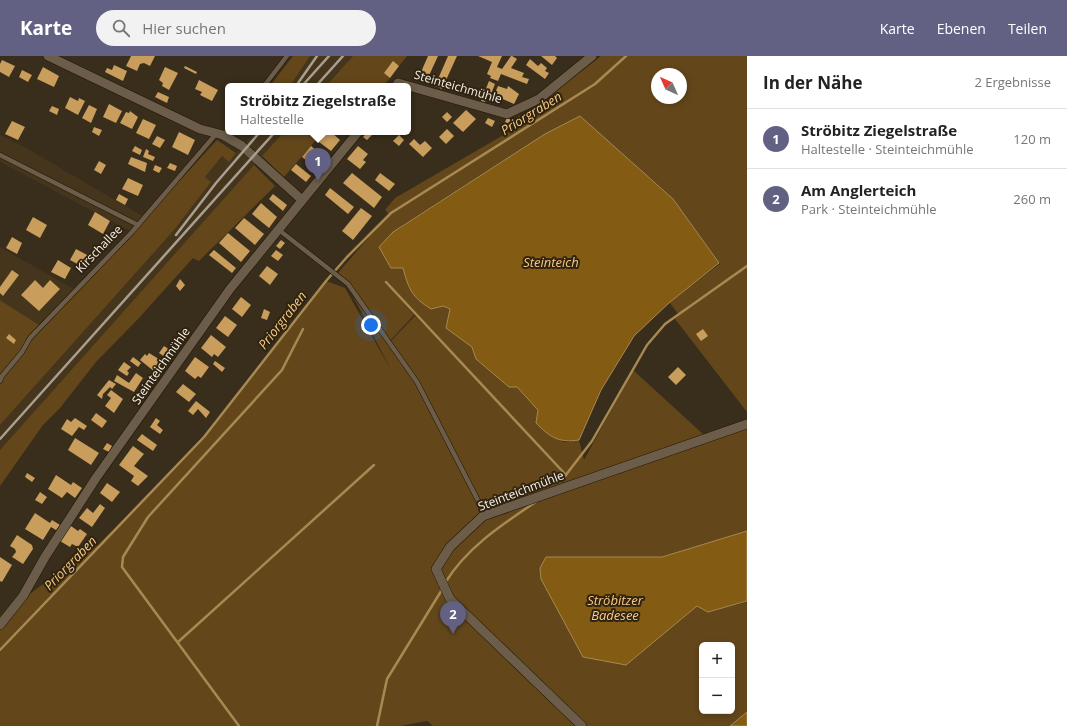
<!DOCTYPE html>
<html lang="de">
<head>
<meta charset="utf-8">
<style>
  :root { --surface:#fff; --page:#f2f2f2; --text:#222; --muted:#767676; --line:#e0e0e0; --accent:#636183 }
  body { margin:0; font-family:"Open Sans",sans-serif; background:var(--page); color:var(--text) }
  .controls { position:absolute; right:12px; bottom:12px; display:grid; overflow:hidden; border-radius:6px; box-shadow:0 2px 6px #0003 }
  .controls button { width:36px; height:36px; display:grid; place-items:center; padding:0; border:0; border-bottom:1px solid var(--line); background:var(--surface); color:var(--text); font:20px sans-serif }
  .compass { position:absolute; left:651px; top:12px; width:36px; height:36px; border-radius:50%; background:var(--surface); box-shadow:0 2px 6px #0003; rotate:315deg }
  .you { position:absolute; left:371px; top:269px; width:14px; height:14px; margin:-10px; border:3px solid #fff; border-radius:50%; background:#1a73e8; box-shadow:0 0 0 6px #1a73e833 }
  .badge { display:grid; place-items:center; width:26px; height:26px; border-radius:50%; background:var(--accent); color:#fff; font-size:13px; font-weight:700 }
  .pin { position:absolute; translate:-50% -33px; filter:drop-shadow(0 1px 2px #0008) }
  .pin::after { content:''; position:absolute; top:21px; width:14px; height:12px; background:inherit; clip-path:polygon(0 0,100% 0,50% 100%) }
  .popup { position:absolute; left:225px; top:27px; width:186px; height:52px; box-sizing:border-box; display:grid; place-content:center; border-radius:6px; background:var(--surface); filter:drop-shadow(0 1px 3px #0005); font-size:13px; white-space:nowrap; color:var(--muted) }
  .popup b { font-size:15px; color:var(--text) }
  .popup::after { content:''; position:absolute; left:50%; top:100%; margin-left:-8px; border:8px solid transparent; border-top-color:var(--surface) }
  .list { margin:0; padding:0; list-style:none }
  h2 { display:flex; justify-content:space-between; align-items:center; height:52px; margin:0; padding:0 16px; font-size:17px }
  h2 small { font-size:13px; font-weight:400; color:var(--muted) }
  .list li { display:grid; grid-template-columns:26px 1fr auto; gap:12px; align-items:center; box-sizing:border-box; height:60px; padding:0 16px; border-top:1px solid var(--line) }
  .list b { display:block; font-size:15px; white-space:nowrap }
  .list p { margin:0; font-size:13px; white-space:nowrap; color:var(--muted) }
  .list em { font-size:13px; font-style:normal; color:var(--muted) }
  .icon { flex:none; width:22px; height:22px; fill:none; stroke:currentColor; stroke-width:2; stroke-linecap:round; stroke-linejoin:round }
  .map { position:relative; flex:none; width:747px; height:670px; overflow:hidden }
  header { display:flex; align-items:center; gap:24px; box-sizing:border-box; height:56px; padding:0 20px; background:var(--accent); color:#fff }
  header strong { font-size:19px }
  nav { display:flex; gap:22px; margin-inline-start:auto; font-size:14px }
  .search { width:280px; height:36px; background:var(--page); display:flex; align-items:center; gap:10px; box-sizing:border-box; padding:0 14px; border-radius:22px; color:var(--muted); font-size:15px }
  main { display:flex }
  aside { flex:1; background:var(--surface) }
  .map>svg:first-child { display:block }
  .built { fill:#45351c }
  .green { fill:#63471b; fill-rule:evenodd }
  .water { fill:#835b12; stroke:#a78952 }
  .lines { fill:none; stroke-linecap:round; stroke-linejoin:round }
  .stream { stroke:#a78952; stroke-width:2.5 }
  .building { fill:#c99d5c }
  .service-casing { stroke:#201504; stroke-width:5.5 }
  .minor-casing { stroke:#201504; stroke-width:10 }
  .service { stroke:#6b5d49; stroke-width:4.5 }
  .minor { stroke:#6b5d49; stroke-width:9 }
  .rail { stroke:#a99f91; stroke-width:2.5 }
  .labels { text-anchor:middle; stroke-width:4; stroke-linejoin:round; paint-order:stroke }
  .street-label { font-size:12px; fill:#fbf3e8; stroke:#2f2311 }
  .water-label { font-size:13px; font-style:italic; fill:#f9c984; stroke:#2f2311 }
</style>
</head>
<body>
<header>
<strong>Karte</strong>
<div class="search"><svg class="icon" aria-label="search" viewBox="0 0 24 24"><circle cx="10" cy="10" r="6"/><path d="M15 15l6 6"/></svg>Hier suchen</div>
<nav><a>Karte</a><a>Ebenen</a><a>Teilen</a></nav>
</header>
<main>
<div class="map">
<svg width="747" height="670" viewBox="0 0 747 670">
  <rect width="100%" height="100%" fill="#392d1b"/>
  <g class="built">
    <polygon points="310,0 353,0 326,30 290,30"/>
    <polygon points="255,76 284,76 0,394 0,369 174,174 211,126 205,121 222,100 229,105"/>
    <polygon points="0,79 28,93 144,161 132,176 0,106"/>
    <polygon points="0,191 74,233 39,269 0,244"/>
  </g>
  <g class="green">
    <polygon points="293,0 310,0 290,30 270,30"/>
    <polygon points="353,0 407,0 399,10 393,6 385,17 390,22 383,30 326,30"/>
    <path d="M601 0H747V356L675 263 679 259 669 246 720 208 673 143 580 60 545 78 401 170 379 191 404 211 431 253 443 250 450 254 472 291 476 303 509 331H517L539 354 536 367 564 386 579 384 584 404 633 314 704 379 747 364V475L662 501H546L626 609 697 550 708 556 747 546V656L730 670H433L427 665 400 670H0V560L62 514 98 489 205 381 326 225 345 232 341 238 345 232 392 316 348 230 351 228 338 217 389 158 385 154 395 142 514 73 516 62 539 48ZM657 18H681V42H657ZM401 244 427 272 415 260 391 285 418 325 482 448 417 327 389 286 414 259ZM702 589H732V655H702Z"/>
    <polygon points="284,76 323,76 284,121 262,100"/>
    <polygon points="217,84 236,97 229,106 222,100 205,121 211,126 174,174 0,369 0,244 39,269 29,280 47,267 77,237"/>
    <polygon points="254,109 275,130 199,205 193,202 138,263 96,306 60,352 43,369 0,430 0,394"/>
  </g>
  <g class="water">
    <path d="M580 60 673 143 719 207 670 246 634 280 601 334 579 384C558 387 550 381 536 367L538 354 517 331H509L476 303 472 291 446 272 450 253 443 250 431 253C412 241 409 234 403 212H391L379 191 393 176 545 78Z"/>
    <polygon points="747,475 747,545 708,556 697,550 626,609 583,601 541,523 540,512 546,501 662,501"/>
    <polygon points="747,656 747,670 730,670"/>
  </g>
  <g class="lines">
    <g class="stream">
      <polyline points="386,226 566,419"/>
      <polyline points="562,424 592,385 647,289 665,268 747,210"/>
      <path d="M445 527C467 491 503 468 537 445"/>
      <polyline points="178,586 374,409"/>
      <polyline points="0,594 204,381 326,225 347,201 391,157 595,28 626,0"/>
      <polyline points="239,670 122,511 123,501 148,461 282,314 303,273"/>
      <polyline points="377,670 387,623 443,532"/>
    </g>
  </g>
  <g class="building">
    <polygon points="131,0 155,0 150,10 144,7 140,8 137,15 126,10"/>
    <polygon points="428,0 438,0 426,26 418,23"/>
    <polygon points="448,0 457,0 442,33 435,30"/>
    <polygon points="478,0 502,0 497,11 502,13 511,0 512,0 517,3 511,12 524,17 522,21 529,23 527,28 501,18 498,25 490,22 491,20 487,18 492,6"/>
    <polygon points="541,0 555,0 557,2 552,9"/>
    <polygon points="530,3 538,10 541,7 547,12 545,15 549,17 545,23 526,9"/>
    <polygon points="2,4 15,10 9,21 0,16 0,8"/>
    <polygon points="393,5 399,10 390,22 384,17"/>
    <polygon points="114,9 127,15 123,25 105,16 107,12 112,14"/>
    <polygon points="185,10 197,16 196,18 184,12"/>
    <polygon points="43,11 59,20 54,31 37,23"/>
    <polygon points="165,11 178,17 169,34 162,30 163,27 159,24"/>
    <polygon points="22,14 32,19 28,26 19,21"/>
    <polygon points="199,24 218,34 212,45 200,39 202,36 195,33"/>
    <polygon points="489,25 495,28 491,38 489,37 485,46 481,45"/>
    <polygon points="498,30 507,33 508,30 519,38 514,48 494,39"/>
    <polygon points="158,36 169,41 167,47 155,41"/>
    <polygon points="70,41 78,45 79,42 85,45 78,59 65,52"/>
    <polygon points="109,48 122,55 116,67 103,61"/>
    <polygon points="89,49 97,53 91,67 82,62"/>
    <polygon points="52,50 59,53 57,59 49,55"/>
    <polygon points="466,54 476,63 463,76 453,67"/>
    <polygon points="130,55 138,61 132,73 120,67 126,56 129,57"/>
    <polygon points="447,56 452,61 447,66 442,61"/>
    <polygon points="488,62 495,65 492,71 485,67"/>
    <polygon points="507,62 515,66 513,70 505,66"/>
    <polygon points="143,63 156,69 149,83 136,77"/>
    <polygon points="12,65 25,71 18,84 5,78"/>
    <polygon points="94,71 102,74 99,80 92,76"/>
    <polygon points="447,73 454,80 446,88 439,81"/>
    <polygon points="179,76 195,84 188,99 172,91"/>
    <polygon points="327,76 331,76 340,84 331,95 319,86"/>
    <polygon points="368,76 373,78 367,84 363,81"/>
    <polygon points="399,79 404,84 399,90 393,85"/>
    <polygon points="157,80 165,84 160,92 152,88"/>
    <polygon points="414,83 420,89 425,85 432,92 423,101 409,88"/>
    <polygon points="135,90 142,94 140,99 132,95"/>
    <polygon points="311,90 326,102 317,113 302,101"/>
    <polygon points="358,90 368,98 363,104 366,106 360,113 347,103"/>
    <polygon points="146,93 149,95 148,98 155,101 153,105 143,101"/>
    <polygon points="131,101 147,107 145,116 128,108"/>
    <polygon points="99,105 106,109 101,118 94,114"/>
    <polygon points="170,107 177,110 175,115 167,112"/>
    <polygon points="296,108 311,120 306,126 291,114"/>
    <polygon points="155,109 162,112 159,117 153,114"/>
    <polygon points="352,117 382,141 374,152 343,127"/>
    <polygon points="380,117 395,128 389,135 375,124"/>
    <polygon points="128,122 143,129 138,140 122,133"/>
    <polygon points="330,132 354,151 348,158 325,139"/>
    <polygon points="119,138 128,143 125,149 116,144"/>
    <polygon points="273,138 287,149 283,155 269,143"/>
    <polygon points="261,147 277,161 269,172 252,158"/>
    <polygon points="361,152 372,160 353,184 342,175"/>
    <polygon points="95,156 110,165 103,178 88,169"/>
    <polygon points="33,161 47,169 40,182 26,174"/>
    <polygon points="244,162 264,178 255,189 235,172"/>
    <polygon points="228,177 250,195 241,206 219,187"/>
    <polygon points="12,181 22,187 17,198 6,192"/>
    <polygon points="281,184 285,187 280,193 276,190"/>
    <polygon points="76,193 89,200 83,211 70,204"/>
    <polygon points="214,194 236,212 232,217 209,199"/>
    <polygon points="276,194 283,199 278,205 271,200"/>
    <polygon points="58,204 71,212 65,223 51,216"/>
    <polygon points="267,210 278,218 270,229 259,220"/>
    <polygon points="12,214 19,219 3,240 0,237 0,231"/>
    <polygon points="180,223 185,229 180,235 176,230"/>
    <polygon points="35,224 43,232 50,224 60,233 39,255 21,239"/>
    <polygon points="241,241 251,249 242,261 232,253"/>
    <polygon points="264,253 270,256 267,264 261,262"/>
    <polygon points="225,260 237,269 228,281 216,272"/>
    <polygon points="703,273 708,280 701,285 696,278"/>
    <polygon points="9,278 16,284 14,288 6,282"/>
    <polygon points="211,279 226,291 218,301 214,298 212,301 201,292"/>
    <polygon points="164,290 173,296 168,303 159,297"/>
    <polygon points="149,297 162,305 155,316 140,304 145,298 147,300"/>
    <polygon points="133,301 141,307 138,311 130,305"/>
    <polygon points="195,301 209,311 201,322 198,320 195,323 185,315"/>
    <polygon points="215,305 225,312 222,316 213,308"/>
    <polygon points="124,306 131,311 127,315 129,317 127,320 118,314"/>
    <polygon points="678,311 686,319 676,329 668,321"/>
    <polygon points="136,317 143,322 134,336 114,325 117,319 129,327"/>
    <polygon points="109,324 116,328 112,333 110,331 103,338 102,343 97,339"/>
    <polygon points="183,328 196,338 189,346 176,336"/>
    <polygon points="111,334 123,343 114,357 105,350 111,342 107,339"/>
    <polygon points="196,345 210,356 206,362 198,353 193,359 188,355"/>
    <polygon points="96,357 107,365 102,372 91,364"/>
    <polygon points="75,362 87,370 84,374 79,371 72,380 61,373 67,363 71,366"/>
    <polygon points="156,362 160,365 157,369 163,374 160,378 150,371"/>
    <polygon points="142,378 157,389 153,395 137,384"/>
    <polygon points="75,382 99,397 91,409 68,394"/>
    <polygon points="107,387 112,390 109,396 103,393"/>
    <polygon points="133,390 144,398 134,410 148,420 138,430 131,425 134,420 119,409"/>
    <polygon points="27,417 35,422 32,426 25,421"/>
    <polygon points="56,419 71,429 73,426 82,432 75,442 67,436 62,442 48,433"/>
    <polygon points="107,427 120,436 112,446 100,437"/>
    <polygon points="40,436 47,441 42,448 35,444"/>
    <polygon points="100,448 105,452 92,471 79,462 87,452 93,457"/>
    <polygon points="35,457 50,467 52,464 60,469 56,474 51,471 43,484 25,473"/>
    <polygon points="71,470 78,475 80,473 87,478 78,491 72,488 70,491 60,485"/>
    <polygon points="17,479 32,489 33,493 23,508 12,501 16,496 15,493 10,490"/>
    <polygon points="0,501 12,509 2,526 0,525"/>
  </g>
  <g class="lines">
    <defs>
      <g id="service">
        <polyline points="264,30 287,0"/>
        <polyline points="0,99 138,169"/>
        <polyline points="279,174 348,228 417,326 486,460"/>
        <polyline points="0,325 2,320 22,296 30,282 132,176 216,78"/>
      </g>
      <g id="minor">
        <polyline points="48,0 200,73 223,79 242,90 302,144"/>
        <polyline points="396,30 398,27 507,58 539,43 592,0"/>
        <polyline points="0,569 23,540 45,501 96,422 230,233 358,76"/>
        <polyline points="582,670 450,543 436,513 450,491 483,460 747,368"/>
      </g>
    </defs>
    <use href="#service" class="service-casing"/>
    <use href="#minor" class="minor-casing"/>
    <use href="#service" class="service"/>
    <use href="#minor" class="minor"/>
    <g class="rail">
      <polyline points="296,30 317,0"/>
      <polyline points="302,30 329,0"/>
      <polyline points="316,30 343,0"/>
      <polyline points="176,179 216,127 260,76"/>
      <polyline points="0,383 275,76"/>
    </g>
  </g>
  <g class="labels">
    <g class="street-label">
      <text transform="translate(458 31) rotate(16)" y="4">Steinteichmühle</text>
      <text transform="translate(99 193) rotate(-46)" y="4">Kirschallee</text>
      <text transform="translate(161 310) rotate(-55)" y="4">Steinteichmühle</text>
      <text transform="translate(521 435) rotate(-21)" y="4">Steinteichmühle</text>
    </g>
    <g class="water-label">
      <text transform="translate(531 57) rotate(-32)" y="5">Priorgraben</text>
      <text x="551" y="211">Steinteich</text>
      <text transform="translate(282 264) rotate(-52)" y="5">Priorgraben</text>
      <text transform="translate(70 507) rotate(-46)" y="5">Priorgraben</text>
      <text x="615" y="549">Ströbitzer<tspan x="615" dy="15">Badesee</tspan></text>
    </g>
  </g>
</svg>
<div class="controls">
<button>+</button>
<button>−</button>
</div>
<svg class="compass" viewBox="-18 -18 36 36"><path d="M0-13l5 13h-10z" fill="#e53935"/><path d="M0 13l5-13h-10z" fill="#767676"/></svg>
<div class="you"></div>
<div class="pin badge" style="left:318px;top:125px">1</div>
<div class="popup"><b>Ströbitz Ziegelstraße</b>Haltestelle</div>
<div class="pin badge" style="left:453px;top:578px">2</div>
</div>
<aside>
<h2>In der Nähe<small>2 Ergebnisse</small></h2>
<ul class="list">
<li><span class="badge">1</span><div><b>Ströbitz Ziegelstraße</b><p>Haltestelle · Steinteichmühle</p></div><em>120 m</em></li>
<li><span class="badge">2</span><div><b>Am Anglerteich</b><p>Park · Steinteichmühle</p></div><em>260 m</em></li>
</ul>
</aside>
</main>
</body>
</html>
